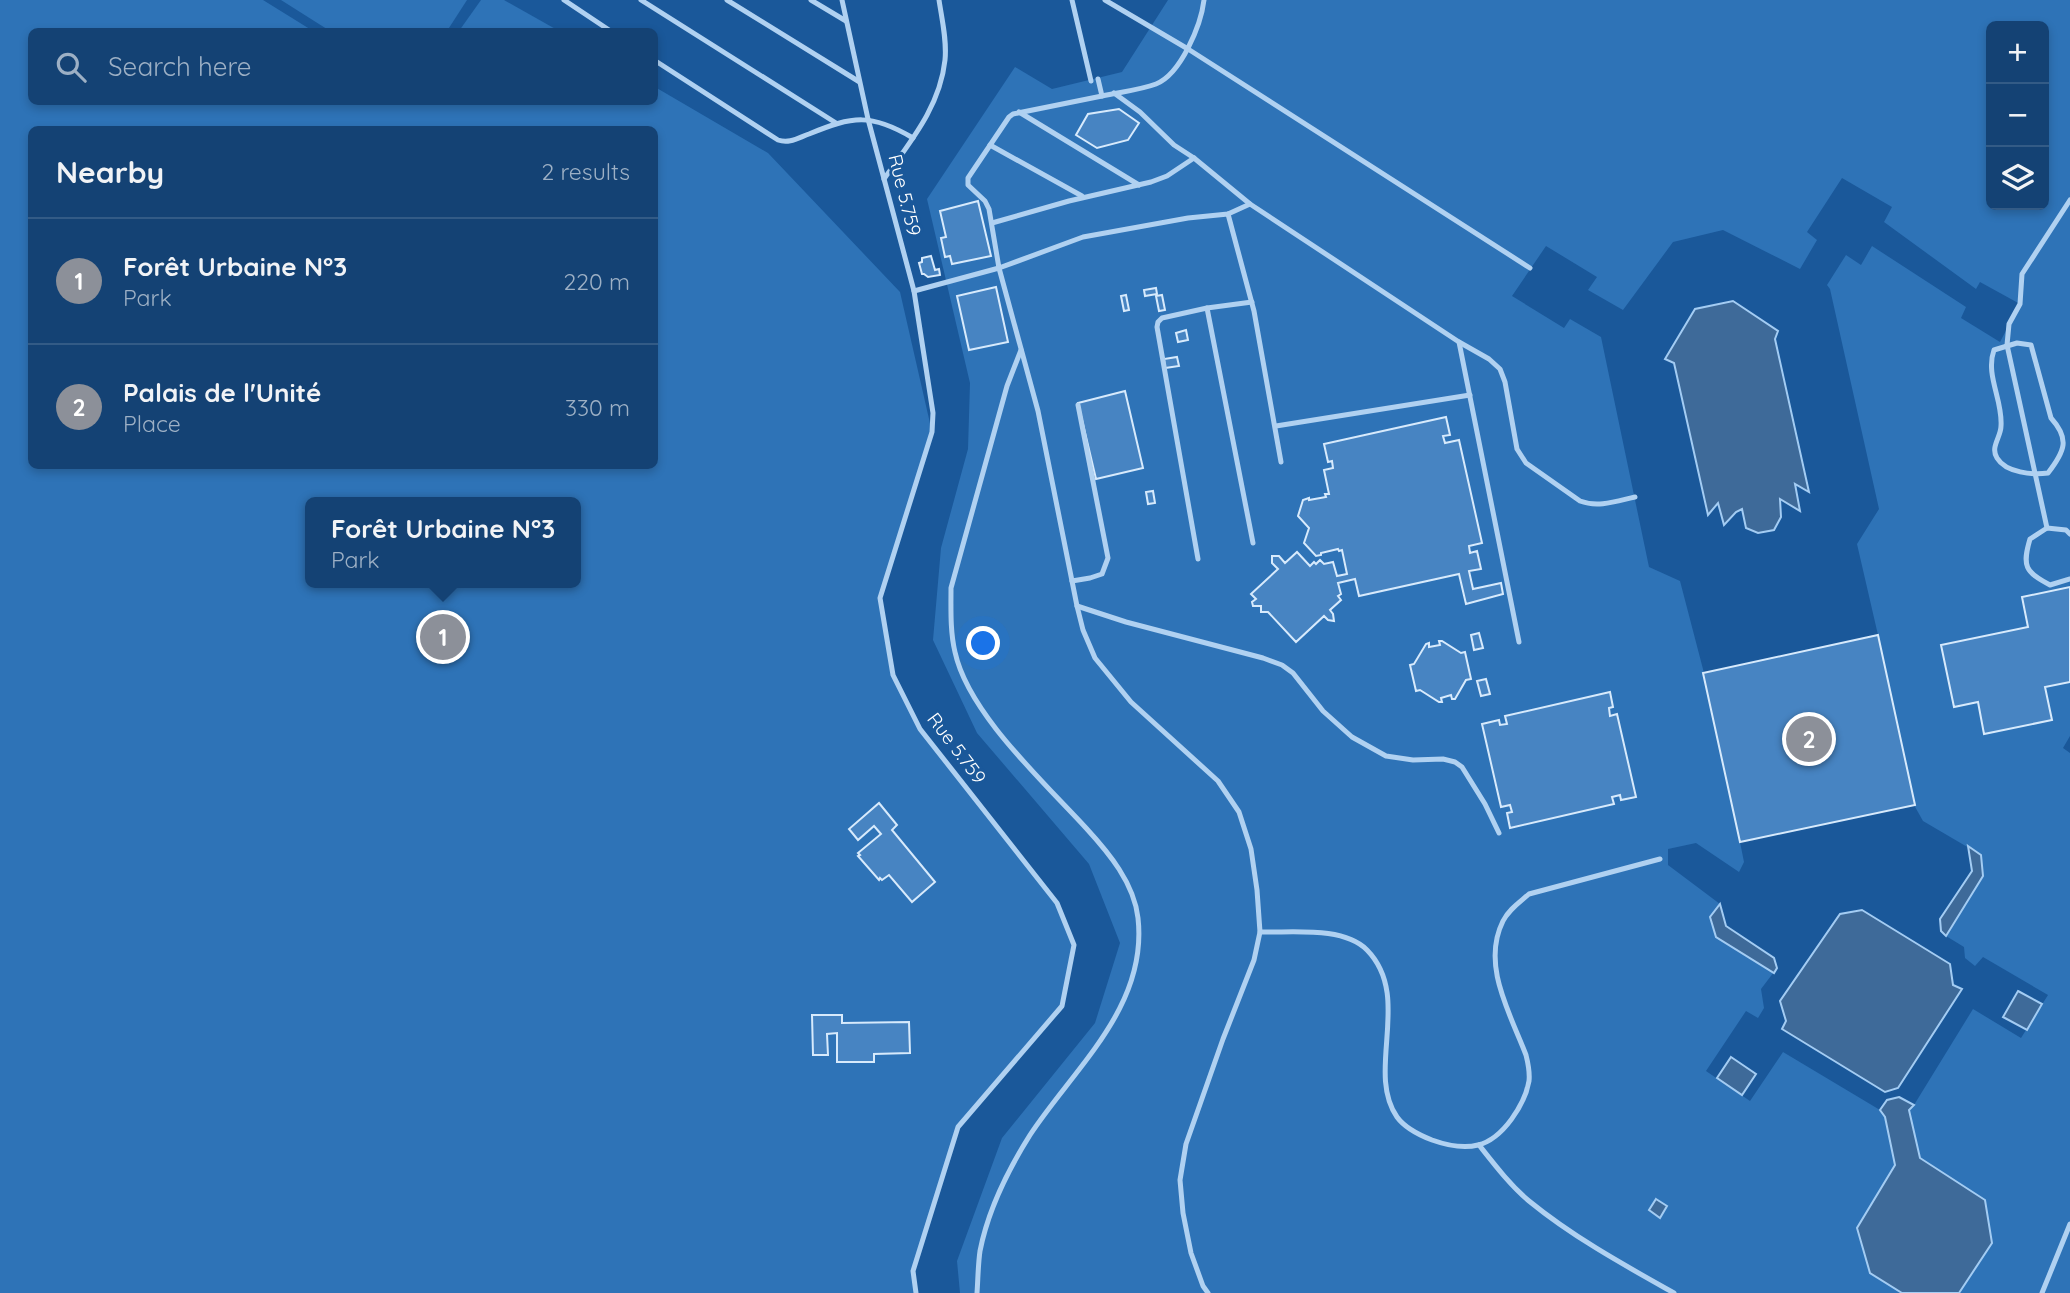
<!DOCTYPE html>
<html lang="en">
<head>
<meta charset="utf-8">
<style>
  :root { --surface:#144274; --page:#1d4979; --text:#f1f3f6; --muted:#9db0c5; --line:#335b86; --accent:#8c9099 }
  body { margin:0; font-family:Quicksand,sans-serif; background:var(--page); color:var(--text) }
  .controls { position:absolute; right:21px; top:21px; display:grid; overflow:hidden; border-radius:10px; box-shadow:0 4px 10px #0003 }
  .controls button { width:63px; height:63px; display:grid; place-items:center; padding:0; border:0; border-bottom:2px solid var(--line); background:var(--surface); color:var(--text); font:35px sans-serif }
  .you { position:absolute; left:984px; top:644px; width:24px; height:24px; margin:-18px; border:5px solid #fff; border-radius:50%; background:#1a73e8; box-shadow:0 0 0 10px #1a73e833 }
  .badge { display:grid; place-items:center; width:46px; height:46px; border-radius:50%; background:var(--accent); color:#fff; font-size:23px; font-weight:700 }
  .pin { position:absolute; translate:-50% -50%; border:4px solid #fff; box-shadow:0 2px 7px #0006 }
  .popup { position:absolute; left:305px; top:497px; width:276px; height:91px; box-sizing:border-box; display:grid; place-content:center; border-radius:10px; background:var(--surface); filter:drop-shadow(0 2px 5px #0005); font-size:23px; white-space:nowrap; color:var(--muted) }
  .popup b { font-size:26px; color:var(--text) }
  .popup::after { content:''; position:absolute; left:50%; top:100%; margin-left:-14px; border:14px solid transparent; border-top-color:var(--surface) }
  .list { margin:0; padding:0; list-style:none }
  h2 { display:flex; justify-content:space-between; align-items:center; height:91px; margin:0; padding:0 28px; font-size:30px }
  h2 small { font-size:23px; font-weight:400; color:var(--muted) }
  .list li { display:grid; grid-template-columns:46px 1fr auto; gap:21px; align-items:center; box-sizing:border-box; height:126px; padding:0 28px; border-top:2px solid var(--line) }
  .list b { display:block; font-size:26px; white-space:nowrap }
  .list p { margin:0; font-size:23px; white-space:nowrap; color:var(--muted) }
  .list em { font-size:23px; font-style:normal; color:var(--muted) }
  .icon { flex:none; width:38px; height:38px; fill:none; stroke:currentColor; stroke-width:2; stroke-linecap:round; stroke-linejoin:round }
  .map { position:relative; flex:none; width:2070px; height:1293px; overflow:hidden }
  .search { position:absolute; background:var(--surface); box-shadow:0 4px 10px #0003; left:28px; top:28px; width:630px; height:77px; display:flex; align-items:center; gap:18px; box-sizing:border-box; padding:0 24px; border-radius:10px; color:var(--muted); font-size:26px }
  .panel { position:absolute; background:var(--surface); box-shadow:0 4px 10px #0003; left:28px; top:126px; width:630px; height:343px; border-radius:10px }
  .map>svg:first-child { display:block }
  .green { fill:#2e73b7; fill-rule:evenodd }
  .water { fill:#3e6a99; stroke:#a3ccf3; stroke-width:2 }
  .building { fill:#4784c2; stroke:#d7eafc; stroke-width:2 }
  .lines { fill:none; stroke-linecap:round; stroke-linejoin:round }
  .lane { stroke:#b0d1f1; stroke-width:5 }
  .labels { text-anchor:middle; stroke-width:6; stroke-linejoin:round; paint-order:stroke }
  .street-label { font-size:19px; fill:#fff; stroke:#1a589a }
</style>
</head>
<body>
<div class="map">
<svg width="2070" height="1293" viewBox="0 0 2070 1293">
  <rect width="100%" height="100%" fill="#1a589a"/>
  <g class="green">
    <path d="M0 0H263L313 31 32 32V102H654L655 87 768 153 900 292 932 432 881 598 893 675 920 729 1057 903 1074 945 1062 1006 958 1127 913 1271 916 1293H0ZM32 130H654V466H32ZM310 502H576V583H310Z"/>
    <polygon points="281,0 467,0 447,31 330,31"/>
    <polygon points="481,0 504,0 559,31 459,31"/>
    <path d="M1168 0H2070V736L2063 748 2070 753V1293H1959L1992 1243 1985 1200 1920 1158 1909 1110 1914 1105 1973 1009 2021 1038 2048 995 1983 957 1975 966 1965 958 1964 947 1946 936 1983 876 1981 855 1923 821 1914 805 1740 842 1744 862 1739 872 1696 843 1668 849V865L1720 904 1726 926 1774 958 1777 968 1761 989 1764 1008 1758 1018 1746 1011 1706 1071 1750 1101 1783 1052 1880 1110 1885 1117 1895 1165 1857 1228 1870 1273 1902 1293H960L957 1261 1002 1138 1095 1023 1120 943 1089 864 977 733 933 640 941 548 968 449 970 383 927 199 1015 67 1052 89 1122 72ZM1991 26H2044V205H1991ZM1842 178 1892 207 1884 222 1976 289 1980 282 2020 304 2000 342 1961 318 1966 307 1872 246 1861 265 1846 255 1827 285 1830 289 1879 509 1857 544 1878 635 1704 673 1680 581 1649 567 1601 337 1570 319 1564 328 1512 296 1546 246 1597 277 1588 290 1623 310 1673 242 1723 230 1800 269 1817 240 1807 232Z"/>
  </g>
  <g class="water">
    <polygon points="1733,301 1778,331 1775,339 1809,492 1795,484 1800,511 1780,499 1781,517 1774,530 1758,533 1746,528 1742,509 1736,512 1724,525 1718,503 1708,515 1674,363 1665,359 1695,309"/>
    <polygon points="1968,846 1981,855 1983,876 1946,936 1941,931 1940,919 1972,871"/>
    <polygon points="1720,904 1726,926 1774,958 1777,968 1774,973 1716,937 1710,917"/>
    <polygon points="1862,910 1950,964 1953,985 1962,989 1898,1088 1885,1092 1782,1029 1786,1021 1780,1001 1840,914"/>
    <polygon points="2018,991 2042,1004 2027,1030 2003,1017"/>
    <polygon points="1731,1057 1756,1074 1742,1095 1717,1078"/>
    <polygon points="1899,1097 1914,1105 1909,1110 1920,1158 1985,1200 1992,1243 1959,1293 1902,1293 1870,1273 1857,1228 1895,1165 1885,1117 1880,1110 1887,1100"/>
    <polygon points="1656,1199 1667,1206 1660,1218 1649,1210"/>
  </g>
  <g class="building">
    <polygon points="1119,109 1139,123 1128,140 1097,148 1076,135 1088,114"/>
    <polygon points="978,201 991,256 952,264 950,256 945,257 941,238 946,237 940,211"/>
    <polygon points="931,256 935,270 939,269 940,275 928,277 924,274 922,274 919,263 922,262 922,258"/>
    <polygon points="996,287 1008,342 969,350 957,296"/>
    <polygon points="1156,288 1157,294 1145,296 1144,290"/>
    <polygon points="1126,295 1129,310 1124,311 1121,296"/>
    <polygon points="1162,295 1165,310 1159,311 1156,296"/>
    <polygon points="1186,330 1188,340 1178,342 1176,333"/>
    <polygon points="1177,357 1179,366 1165,368 1164,359"/>
    <polygon points="1125,391 1143,468 1096,479 1078,403"/>
    <polygon points="1446,417 1450,435 1443,436 1445,443 1459,440 1482,543 1469,546 1470,553 1477,551 1481,569 1469,571 1473,589 1501,583 1503,594 1466,604 1459,574 1359,596 1355,579 1338,583 1341,594 1338,596 1341,600 1330,610 1333,614 1334,621 1328,620 1324,616 1296,642 1268,612 1261,612 1261,606 1253,606 1252,602 1256,599 1251,594 1278,569 1272,563 1272,556 1279,556 1285,563 1297,552 1310,566 1314,562 1316,564 1320,560 1324,564 1333,562 1337,576 1347,574 1342,550 1339,551 1338,549 1321,553 1321,555 1316,556 1304,543 1309,528 1298,516 1303,500 1309,498 1309,500 1326,497 1325,494 1329,494 1324,470 1333,468 1332,461 1328,462 1324,444"/>
    <polygon points="1153,491 1155,503 1148,504 1146,492"/>
    <polygon points="2070,587 2070,682 2045,687 2052,720 1984,734 1978,702 1954,707 1941,645 2028,627 2022,597"/>
    <polygon points="1479,633 1483,648 1474,650 1471,635"/>
    <polygon points="1878,635 1915,805 1740,842 1703,673"/>
    <polygon points="1439,641 1442,641 1461,653 1465,652 1471,679 1466,680 1455,699 1452,699 1451,695 1441,698 1442,702 1439,702 1420,690 1416,691 1410,665 1414,664 1426,644 1429,643 1429,647 1440,645"/>
    <polygon points="1486,679 1490,694 1481,696 1477,681"/>
    <polygon points="1610,692 1613,707 1609,708 1610,716 1617,714 1636,797 1621,800 1620,795 1612,797 1614,804 1510,828 1507,813 1512,812 1510,805 1501,807 1482,724 1499,720 1500,725 1507,724 1505,716"/>
    <polygon points="879,803 897,825 892,830 935,882 912,902 889,875 882,880 880,878 879,880 858,856 860,855 858,853 881,834 874,826 858,840 849,829"/>
    <polygon points="812,1015 842,1015 842,1023 909,1022 910,1053 874,1054 874,1062 837,1062 837,1033 827,1034 828,1055 813,1055"/>
  </g>
  <g class="lines">
    <g class="lane">
      <polyline points="564,0 612,32"/>
      <polyline points="641,0 836,123"/>
      <polyline points="727,0 858,81"/>
      <polyline points="811,0 846,21"/>
      <polyline points="842,0 868,119 914,291 933,413 932,432 880,598 893,675 920,729 1057,903 1074,945 1062,1006 958,1127 913,1271 916,1293"/>
      <polyline points="1072,0 1091,81"/>
      <polyline points="1105,0 1188,49 1530,268"/>
      <path d="M654 60 778 140C789 144 798 138 809 134 853 116 871 113 913 138"/>
      <path d="M1098 79 1102 96C1120 92 1140 90 1156 84 1181 74 1201 25 1204 0"/>
      <polyline points="1114,93 1140,112 1174,145 1194,158 1250,204 1459,342 1519,642"/>
      <polyline points="1102,96 1013,114 1009,117 968,178 968,185 985,201 989,209 999,268 1083,237 1188,218 1228,214 1250,204"/>
      <polyline points="1019,112 1139,185"/>
      <polyline points="990,145 1082,196"/>
      <path d="M884 179C910 142 940 107 945 60 947 40 942 20 939 0"/>
      <polyline points="1228,214 1254,311 1281,462"/>
      <polyline points="992,223 1069,201 1151,182 1167,176 1194,158"/>
      <polyline points="914,291 999,268 1038,411 1077,606 1083,630 1095,658 1131,702 1218,781 1239,812 1251,849 1257,890 1260,932 1254,960 1223,1039 1186,1144 1180,1180 1183,1213 1191,1253 1203,1286 1208,1293"/>
      <polyline points="1207,308 1253,543"/>
      <path d="M1459 342 1489 359 1500 369 1505 382 1517 449 1526 463 1580 501C1598 508 1617 501 1635 497"/>
      <path d="M2017 343 2031 345 2051 418C2070 439 2065 451 2048 473 2033 475 2006 473 1997 458 1990 447 2001 437 2001 426 2003 400 1985 375 1994 350Z"/>
      <polyline points="1276,426 1470,395"/>
      <polyline points="2047,528 2007,345 2009,324 2020,304 2022,274 2070,200"/>
      <path d="M2070 534 2066 530 2047 528 2030 539C2022 566 2025 572 2050 585L2070 579"/>
      <polyline points="1198,559 1157,327 1158,322 1162,318 1207,308 1252,302"/>
      <polyline points="1072,581 1090,578 1102,574 1108,558 1078,405"/>
      <polyline points="1077,606 1126,622 1263,658 1282,665 1293,673 1323,711 1352,737 1386,756 1413,760 1443,759 1455,762 1462,767 1485,804 1499,833"/>
      <path d="M1260 932C1292 933 1343 926 1367 950 1413 997 1365 1071 1397 1117 1405 1128 1419 1135 1432 1140 1446 1145 1463 1149 1478 1145 1503 1139 1525 1104 1529 1081 1530 1072 1528 1063 1526 1055 1510 1013 1481 965 1503 921 1509 909 1520 902 1529 894L1660 859"/>
      <path d="M1479 1145C1494 1164 1510 1185 1529 1201 1573 1237 1624 1265 1674 1293"/>
      <path d="M977 1293C978 1279 978 1265 980 1251 988 1210 1008 1170 1030 1135 1074 1068 1148 1007 1138 918 1134 883 1109 853 1086 828 1044 782 968 713 955 652 950 631 951 609 951 588L1007 386 1021 350"/>
      <polyline points="2042,1293 2070,1224"/>
    </g>
  </g>
  <g class="labels">
    <g class="street-label">
      <text transform="translate(905 195) rotate(76)" y="7">Rue 5.759</text>
      <text transform="translate(957 748) rotate(53)" y="7">Rue 5.759</text>
    </g>
  </g>
</svg>
<div class="controls">
<button>+</button>
<button>−</button>
<button><svg class="icon" aria-label="layers" viewBox="0 0 24 24"><path d="M12 4l9 5-9 5-9-5zM3 14l9 5 9-5"/></svg></button>
</div>
<div class="you"></div>
<div class="pin badge" style="left:443px;top:637px">1</div>
<div class="popup"><b>Forêt Urbaine N°3</b>Park</div>
<div class="pin badge" style="left:1809px;top:739px">2</div>
<div class="search"><svg class="icon" aria-label="search" viewBox="0 0 24 24"><circle cx="10" cy="10" r="6"/><path d="M15 15l6 6"/></svg>Search here</div>
<section class="panel">
<h2>Nearby<small>2 results</small></h2>
<ul class="list">
<li><span class="badge">1</span><div><b>Forêt Urbaine N°3</b><p>Park</p></div><em>220 m</em></li>
<li><span class="badge">2</span><div><b>Palais de l'Unité</b><p>Place</p></div><em>330 m</em></li>
</ul>
</section>
</div>
</body>
</html>
